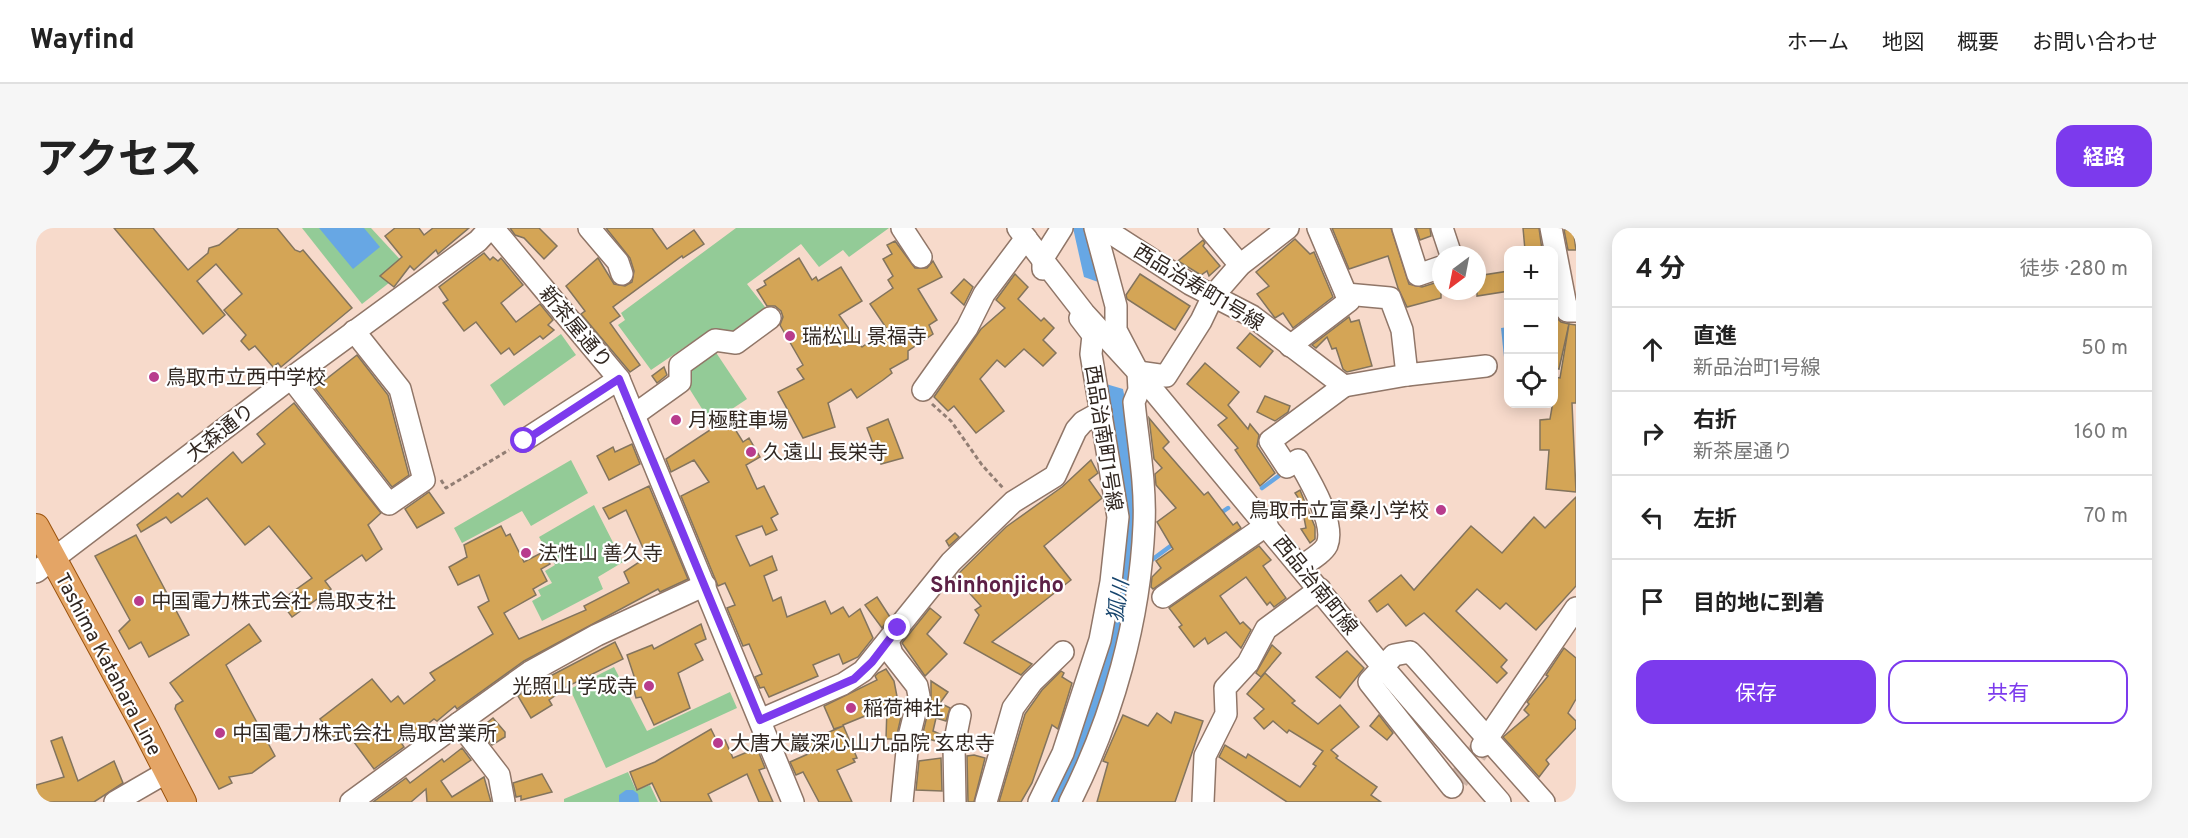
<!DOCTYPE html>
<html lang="ja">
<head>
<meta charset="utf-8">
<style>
  :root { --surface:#fff; --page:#f6f6f6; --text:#222; --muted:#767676; --line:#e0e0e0; --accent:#7c3aed }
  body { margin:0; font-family:Overpass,"Noto Sans JP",sans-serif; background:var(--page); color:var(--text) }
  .controls { position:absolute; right:18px; top:18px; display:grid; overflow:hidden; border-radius:12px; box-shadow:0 3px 15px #0003 }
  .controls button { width:54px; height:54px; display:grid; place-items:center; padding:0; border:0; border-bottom:2px solid var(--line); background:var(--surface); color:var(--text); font:30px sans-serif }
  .compass { position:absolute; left:1396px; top:18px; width:54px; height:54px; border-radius:50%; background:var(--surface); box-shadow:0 3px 15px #0003; rotate:212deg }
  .stop { position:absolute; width:18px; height:18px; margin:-14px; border:4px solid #7c3aed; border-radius:50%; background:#fff }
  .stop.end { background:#7c3aed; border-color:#fff; box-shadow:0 2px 6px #0008 }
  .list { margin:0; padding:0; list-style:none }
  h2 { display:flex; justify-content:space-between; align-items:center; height:78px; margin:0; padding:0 24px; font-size:26px }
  h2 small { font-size:20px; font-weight:400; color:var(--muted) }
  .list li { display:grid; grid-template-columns:39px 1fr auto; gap:18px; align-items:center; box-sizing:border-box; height:84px; padding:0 24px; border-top:2px solid var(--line) }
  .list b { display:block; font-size:22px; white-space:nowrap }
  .list p { margin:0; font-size:20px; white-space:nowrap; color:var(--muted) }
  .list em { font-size:20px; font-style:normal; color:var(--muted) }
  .actions { display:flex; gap:12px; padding:18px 24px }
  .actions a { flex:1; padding:14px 0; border:2px solid var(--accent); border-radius:18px; text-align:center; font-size:21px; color:var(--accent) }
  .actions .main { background:var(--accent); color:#fff }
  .icon { flex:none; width:33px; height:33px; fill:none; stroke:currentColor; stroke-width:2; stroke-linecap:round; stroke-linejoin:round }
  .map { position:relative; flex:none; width:1540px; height:574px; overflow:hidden; border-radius:18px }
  header { display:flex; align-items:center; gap:36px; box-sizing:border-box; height:84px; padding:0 30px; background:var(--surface); border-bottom:2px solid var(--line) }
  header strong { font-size:28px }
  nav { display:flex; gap:33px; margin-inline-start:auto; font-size:21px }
  .intro { display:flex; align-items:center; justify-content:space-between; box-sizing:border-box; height:144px; padding:0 36px }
  h1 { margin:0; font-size:42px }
  .button { padding:15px 27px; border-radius:18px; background:var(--accent); color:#fff; font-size:21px; font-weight:700 }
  main { display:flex; gap:36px; padding:0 36px }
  aside { flex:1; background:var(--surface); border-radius:18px; box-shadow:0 3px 15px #0003 }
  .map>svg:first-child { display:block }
  .green { fill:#93cb97 }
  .water { fill:#67a7e4 }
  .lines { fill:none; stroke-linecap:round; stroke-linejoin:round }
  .stream { stroke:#67a7e4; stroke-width:4.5 }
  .building { fill:#d4a556; stroke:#83745d; stroke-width:1.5 }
  .minor-tunnel { stroke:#cfb6a9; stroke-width:21; stroke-dasharray:21 10; stroke-linecap:butt }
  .minor-casing { stroke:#907668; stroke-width:24 }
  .major-casing { stroke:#9a520c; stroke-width:28 }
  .path { stroke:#927e74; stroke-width:3; stroke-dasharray:4.5 3; stroke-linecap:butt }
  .minor { stroke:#fff; stroke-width:21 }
  .major { stroke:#e4a566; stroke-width:26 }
  .route { stroke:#7c3aed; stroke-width:8 }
  .poi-dot { fill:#b83c8d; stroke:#fff; stroke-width:2 }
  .labels { text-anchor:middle; stroke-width:4.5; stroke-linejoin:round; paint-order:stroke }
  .street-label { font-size:20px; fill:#312721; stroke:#fff }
  .poi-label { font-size:20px; fill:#312721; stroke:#fff; text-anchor:start }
  .water-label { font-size:21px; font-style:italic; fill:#17456d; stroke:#fff }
  .quarter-label { font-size:22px; font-weight:bold; fill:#5c2046; stroke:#fff }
</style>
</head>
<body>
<header>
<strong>Wayfind</strong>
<nav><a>ホーム</a><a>地図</a><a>概要</a><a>お問い合わせ</a></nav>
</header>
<div class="intro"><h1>アクセス</h1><a class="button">経路</a></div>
<main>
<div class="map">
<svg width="1540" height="574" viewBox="0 0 1540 574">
  <rect width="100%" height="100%" fill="#f7dacb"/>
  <g class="green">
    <polygon points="266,0 335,0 372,40 326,76"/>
    <polygon points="700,0 853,0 813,29 807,22 783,39 765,16 711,56 732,83 699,108 671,104 615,142 582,97 589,92 585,85"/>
    <polygon points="525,106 540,127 468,178 454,157"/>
    <polygon points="677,120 711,171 675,195 651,157 652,139"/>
    <polygon points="535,232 552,265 495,298 486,283 426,315 418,300"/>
    <polygon points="558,277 587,334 562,349 567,361 506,393 496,373 505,368 502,362 516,355 509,343 519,337 503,309"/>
    <polygon points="578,439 611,503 694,464 701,480 570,540 534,461"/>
    <polygon points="592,544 600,562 614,557 622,574 528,574 528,571"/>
  </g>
  <g class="water">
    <polygon points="283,0 328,0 344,19 317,41"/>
    <polygon points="1037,0 1052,0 1065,55 1048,49"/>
    <polygon points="1472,99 1472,158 1471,158 1465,100"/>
    <polygon points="1070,156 1087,161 1097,213 1101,288 1089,402 1055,514 1027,574 1009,574 1038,515 1085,255 1082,222"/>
    <polygon points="590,562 597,562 602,566 603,574 583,574 583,567"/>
  </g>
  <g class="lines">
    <g class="stream">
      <polyline points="1226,260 1248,244"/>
      <polyline points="1182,287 1192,280"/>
      <polyline points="1113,334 1140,314"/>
    </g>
  </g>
  <g class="building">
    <polygon points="78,0 117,0 152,42 172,25 173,20 183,17 203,0 241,0 259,22 264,24 267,22 316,80 245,139 242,135 237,139 219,118 213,122 205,113 210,107 188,82 206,66 180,36 161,53 189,87 167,106"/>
    <polygon points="359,0 383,0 388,7 397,0 433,0 402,26 400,22 378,42 374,38 358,59 344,48 366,29 349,8"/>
    <polygon points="474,0 503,0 521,18 508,31 488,10 479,7"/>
    <polygon points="570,0 616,0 631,21 658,2 668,16 647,30 646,28 577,79 584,88 574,95 604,137 594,144 545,86 549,83 530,58 562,30 578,56 589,58 596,54 598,43 594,30"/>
    <polygon points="1296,0 1355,0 1373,56 1386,59 1405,53 1405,70 1371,79 1362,60 1352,28 1313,41"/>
    <polygon points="1380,0 1394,0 1395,8 1384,12"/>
    <polygon points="1487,0 1503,0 1506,22 1489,22"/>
    <polygon points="1537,0 1540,22 1532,22 1528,2"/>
    <polygon points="1259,11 1274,26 1278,24 1297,69 1257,100 1247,85 1239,90 1221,66 1233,58 1220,44"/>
    <polygon points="1167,12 1169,15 1167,18 1184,38 1173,48 1171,43 1165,47 1142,33"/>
    <polygon points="859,13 879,40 891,40 897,33 906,49 882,61 901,92 893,97 897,106 872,123 872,131 854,141 856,145 847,152 821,170 815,161 792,175 799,199 767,210 742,164 768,151 761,141 767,137 744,97 747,89 745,83 739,78 731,78 721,62 730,57 728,53 763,30 776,52 780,49 782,53 805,39 826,73 803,87 826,119 851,101 834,76 857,60 852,52 857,48 847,31 856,26 851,17"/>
    <polygon points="448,25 454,32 457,29 462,33 465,30 487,57 465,75 480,94 504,76 517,92 512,97 518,102 507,111 504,108 478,127 473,120 465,126 440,94 428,103 407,75 412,72 403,59"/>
    <polygon points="1473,43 1473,63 1441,68 1441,48"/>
    <polygon points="979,46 992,59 982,71 1005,93 1008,90 1018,100 1007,112 1020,125 1007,138 988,121 969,139 961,132 944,151 968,183 940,205 918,178 912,183 898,169 945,101 969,80 960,72"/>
    <polygon points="1104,46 1154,78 1139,102 1091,71 1090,67"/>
    <polygon points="928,51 937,59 928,77 915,65"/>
    <polygon points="1518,87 1525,94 1533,96 1523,141 1518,140"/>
    <polygon points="1313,89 1315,94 1323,92 1336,138 1311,144 1307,141 1300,120 1296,121 1291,109 1280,120 1276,117"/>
    <polygon points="1533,96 1540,97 1540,175 1536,175 1540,264 1510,261 1513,222 1504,222 1504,192 1514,191 1519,162 1518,149 1524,150"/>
    <polygon points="1214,105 1237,123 1224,139 1201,120"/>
    <polygon points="321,127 352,167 373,247 356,259 279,160"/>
    <polygon points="1169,135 1203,164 1192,177 1212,201 1214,196 1223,207 1221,218 1239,245 1224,258 1199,222 1202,220 1182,197 1191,190 1151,156"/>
    <polygon points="628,139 631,147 621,155 616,148"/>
    <polygon points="1229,168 1254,178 1252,184 1239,193 1221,184"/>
    <polygon points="258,175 345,285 332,297 346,321 330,333 326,327 289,353 295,361 256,389 244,373 276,350 233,298 209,317 171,270 135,295 130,289 105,304 101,297 142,265 146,269 197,224 206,235 229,216 221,206"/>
    <polygon points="692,190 707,214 713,210 724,229 710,237 721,261 728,258 742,286 735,290 741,302 730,307 726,298 700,308 714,338 736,328 741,342 728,348 737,373 745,369 751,389 789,373 795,386 807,379 813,389 824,381 837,410 822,429 807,436 803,426 791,431 777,437 782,448 733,469 728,459 724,460 719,449 726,446 713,416 707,418 691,380 699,377 689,355 682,358 645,268 673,254 658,232 635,244 630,231"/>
    <polygon points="1113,190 1133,214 1127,220 1168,267 1172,264 1197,297 1201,294 1205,300 1117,361 1115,359 1116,349 1125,340 1120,333 1137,321 1121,294 1140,280 1120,257 1119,246 1126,240 1118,231"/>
    <polygon points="852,191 867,230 845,236 831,200"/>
    <polygon points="596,216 604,236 573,252 561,228 577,219 579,224"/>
    <polygon points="1055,232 1062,245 1053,252 1066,270 1008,318 1035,352 956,414 996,436 985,447 928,415 943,387 939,382 945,378 919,349 970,299 1026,259"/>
    <polygon points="613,258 652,351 624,364 622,361 488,433 421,481 419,478 401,493 398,491 366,516 368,519 338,541 309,502 298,510 284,491 336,451 355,474 362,468 368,476 399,452 394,445 457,406 442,379 453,373 443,347 422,357 413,339 431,329 428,317 465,298 470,308 474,306 488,334 507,324 514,336 505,341 511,353 497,361 500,367 468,385 483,411 550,382 548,378 593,355 588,344 611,329 590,282 573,291 567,280"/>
    <polygon points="1264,262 1279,299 1279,311 1274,315 1265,301 1270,300 1265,274 1259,265"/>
    <polygon points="393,264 408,285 381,300 369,281"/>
    <polygon points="1540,269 1540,358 1500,402 1470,375 1464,381 1441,361 1420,383 1471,432 1465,439 1471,445 1461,455 1388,385 1370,398 1352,376 1341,384 1333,373 1365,347 1378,362 1435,298 1466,325 1498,289 1509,300"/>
    <polygon points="919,305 923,309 913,318 910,313"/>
    <polygon points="100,307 153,407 113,429 105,414 93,421 83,403 94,392 59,328"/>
    <polygon points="1223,318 1235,332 1227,338 1250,370 1238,379 1234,374 1231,377 1210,349 1184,368 1204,396 1207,394 1215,402 1205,420 1190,404 1172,416 1169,410 1158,419 1143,399 1146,397 1133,380"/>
    <polygon points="841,369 854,389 846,400 829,377"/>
    <polygon points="894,380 905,389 891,406 911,426 889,448 866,415"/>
    <polygon points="213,396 225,413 190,437 239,528 216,545 193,549 196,555 183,561 139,481 140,477 147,473 134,455"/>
    <polygon points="665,396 670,411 659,416 667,432 642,445 654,480 618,497 605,469 600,470 596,456 600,454 591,427 616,417 618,421"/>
    <polygon points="579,414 587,431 522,463 523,465 513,472 516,477 495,490 482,468 501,455"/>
    <polygon points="1236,417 1245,425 1225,449 1220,445"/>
    <polygon points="1528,420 1540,430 1540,471 1532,485 1540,493 1540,500 1510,532 1513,536 1503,549 1467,509 1493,487 1488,482 1493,476 1491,474 1512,448 1510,447"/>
    <polygon points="1311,423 1328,440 1304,470 1280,449"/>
    <polygon points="850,441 858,453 865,489 860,511 850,511 851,479 807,497 821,530 817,531 819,534 801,542 816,574 783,574 767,544 760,547 754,534 772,526 768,515 807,498 798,501 788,478 841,452 839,448 842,445"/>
    <polygon points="1025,443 1028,445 1026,449 1036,455 1022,501 1016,497 996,555 985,574 963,574 989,486 1006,462"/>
    <polygon points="1229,445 1259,473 1256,475 1282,496 1304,477 1323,499 1295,522 1302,528 1300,530 1341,559 1335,567 1345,574 1251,574 1183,529 1189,517 1210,530 1212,526 1264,559 1280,538 1277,536 1287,523 1253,502 1251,505 1237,493 1228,501 1218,490 1228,481 1211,466"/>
    <polygon points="895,453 912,464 904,475 914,480 910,493 900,490 897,503 906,507 903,514 886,509 895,471"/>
    <polygon points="1139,484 1167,493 1139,574 1061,574 1072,535 1067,533 1087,487 1112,498 1121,485 1135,495"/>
    <polygon points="1343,487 1357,505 1351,512 1334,498"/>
    <polygon points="457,490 469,504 469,509 456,517 443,501"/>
    <polygon points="675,501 682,515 689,512 697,530 721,520 729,540 723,542 737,574 723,574 711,546 672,566 676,574 625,574 616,555 601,562 594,544 619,534"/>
    <polygon points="26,509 42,553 78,533 87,555 58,574 0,574 0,557 28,549 15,513"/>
    <polygon points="426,520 435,532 405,553 416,569 448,549 455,574 391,574 390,561 375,574 337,574 370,550 374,555 406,531 408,534"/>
    <polygon points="938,527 949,530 938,574 932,574 931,528"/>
    <polygon points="905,530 906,563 880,562 883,533"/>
    <polygon points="506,546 516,564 485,572 485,568 480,569 477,555"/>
  </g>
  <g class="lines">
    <polyline class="minor-tunnel" points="1422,552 1446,518"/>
    <defs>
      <g id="minor">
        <polyline points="457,0 583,151 757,574"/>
        <polyline points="553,0 582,34 586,46"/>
        <polyline points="866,0 885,29"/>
        <polyline points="982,0 1048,85 1102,144 1346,438 1464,574"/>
        <path d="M1067 0 1154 56 1216 88 1308 158 1234 213 1251 239 1262 232C1273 251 1300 295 1291 317 1287 325 1273 333 1266 338"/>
        <polyline points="1173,0 1204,37"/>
        <polyline points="1367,0 1382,47 1405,39"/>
        <polyline points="1406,0 1415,27"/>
        <polyline points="1515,0 1531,83 1540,83"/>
        <polyline points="1007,41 1007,30 1026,0"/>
        <polyline points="1310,66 1354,70 1366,102 1371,147 1450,138"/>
        <polyline points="1254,118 1313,73 1282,0"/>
        <polyline points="1102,144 1130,148 1165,93 1177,68 1204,37 1252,0"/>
        <polyline points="255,150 353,276 388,252 364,161 318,103"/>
        <polyline points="1308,158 1371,147"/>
        <polyline points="887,162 931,100 948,66 990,10"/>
        <polyline points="598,187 644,154 644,137 679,112 700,115 734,90"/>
        <polyline points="487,213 583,151"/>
        <polyline points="0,344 255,150 442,13 454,0"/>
        <polyline points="1127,369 1231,297"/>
        <polyline points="852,413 856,426 881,458 883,468 872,513 866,574"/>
        <polyline points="724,492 807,456 827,443 915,334 977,274 1019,248 1040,202 1047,194 1065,184"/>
        <polyline points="423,495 494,444 561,407 669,357"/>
        <polyline points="1446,518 1540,380"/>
        <polyline points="1416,559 1333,454 1358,427 1374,424 1380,430 1508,574"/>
        <polyline points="79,574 131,544"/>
        <polyline points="315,574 423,495 463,547 468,574"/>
        <polyline points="919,574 918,517 924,487"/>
        <polyline points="950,574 977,480 996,454 1027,424"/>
        <polyline points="1003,574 1027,525 1064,412 1075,354 1082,289 1055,126 1057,107 1044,90"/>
        <path d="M1034 574C1077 489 1104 392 1108 297 1110 256 1102 214 1098 174L1103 162 1102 144 1080 102V78L1059 0"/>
        <polyline points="1167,574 1169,528 1190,486 1189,460 1212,435 1230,401 1284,361"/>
      </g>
      <polyline id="major" points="0,299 108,498 147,574"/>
    </defs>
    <use href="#minor" class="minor-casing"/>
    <use href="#major" class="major-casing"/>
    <g class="path">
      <polyline points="896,176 915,193 946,237 967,260"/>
      <polyline points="405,252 410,260 473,222"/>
    </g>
    <use href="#minor" class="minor"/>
    <use href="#major" class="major"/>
  </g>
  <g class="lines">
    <polyline class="route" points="488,213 583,151 724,492 818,451 836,434 862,400"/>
  </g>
  <g class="poi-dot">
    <circle cx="754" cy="108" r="6"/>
    <circle cx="118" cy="149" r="6"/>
    <circle cx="640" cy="192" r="6"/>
    <circle cx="715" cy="224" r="6"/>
    <circle cx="1405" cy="282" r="6"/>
    <circle cx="490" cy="325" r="6"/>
    <circle cx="103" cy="373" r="6"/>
    <circle cx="613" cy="458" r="6"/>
    <circle cx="815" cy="480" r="6"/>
    <circle cx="184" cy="505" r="6"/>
    <circle cx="682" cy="515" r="6"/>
  </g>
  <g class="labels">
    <g class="street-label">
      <text transform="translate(1163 59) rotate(31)" y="7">西品治寿町1号線</text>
      <text transform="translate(540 99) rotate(50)" y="7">新茶屋通り</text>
      <text transform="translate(184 204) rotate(-38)" y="7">大森通り</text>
      <text transform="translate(1068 210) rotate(81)" y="7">西品治南町1号線</text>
      <text transform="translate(1280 357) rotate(51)" y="7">西品治南町線</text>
      <text transform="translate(73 436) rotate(62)" y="7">Tashima Katahara Line</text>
    </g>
    <g class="poi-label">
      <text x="766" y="115">瑞松山 景福寺</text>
      <text x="130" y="156">鳥取市立西中学校</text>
      <text x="652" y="199">月極駐車場</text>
      <text x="727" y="231">久遠山 長栄寺</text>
      <text x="1393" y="289" text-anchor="end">鳥取市立富桑小学校</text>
      <text x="502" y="332">法性山 善久寺</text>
      <text x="115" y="380">中国電力株式会社 鳥取支社</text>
      <text x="601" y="465" text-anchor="end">光照山 学成寺</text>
      <text x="827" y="487">稲荷神社</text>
      <text x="196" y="512">中国電力株式会社 鳥取営業所</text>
      <text x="694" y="522">大唐大巖深心山九品院 玄忠寺</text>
    </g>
    <g class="water-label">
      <text transform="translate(1082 373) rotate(-81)" y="7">狐川</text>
    </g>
    <g class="quarter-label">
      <text x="961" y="364">Shinhonjicho</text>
    </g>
  </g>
</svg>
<div class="controls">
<button>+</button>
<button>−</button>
<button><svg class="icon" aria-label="locate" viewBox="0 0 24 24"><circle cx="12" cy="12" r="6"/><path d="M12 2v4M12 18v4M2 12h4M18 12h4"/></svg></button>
</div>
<svg class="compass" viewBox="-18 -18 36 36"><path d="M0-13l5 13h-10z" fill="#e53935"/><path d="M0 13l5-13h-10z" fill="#767676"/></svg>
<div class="stop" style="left:488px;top:213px"></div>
<div class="stop end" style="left:862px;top:400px"></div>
</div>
<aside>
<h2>4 分<small>徒歩 · 280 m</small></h2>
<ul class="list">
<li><svg class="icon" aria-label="ahead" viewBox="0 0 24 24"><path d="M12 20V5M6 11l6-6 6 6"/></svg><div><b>直進</b><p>新品治町1号線</p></div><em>50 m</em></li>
<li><svg class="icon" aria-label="right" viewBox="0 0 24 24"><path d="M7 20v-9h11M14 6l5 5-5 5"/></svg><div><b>右折</b><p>新茶屋通り</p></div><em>160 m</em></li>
<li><svg class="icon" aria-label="left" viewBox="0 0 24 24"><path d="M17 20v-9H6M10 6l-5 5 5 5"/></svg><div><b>左折</b></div><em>70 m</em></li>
<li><svg class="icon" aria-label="arrive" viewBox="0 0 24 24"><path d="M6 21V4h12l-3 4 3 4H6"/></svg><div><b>目的地に到着</b></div></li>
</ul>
<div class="actions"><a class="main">保存</a><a>共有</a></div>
</aside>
</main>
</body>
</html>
